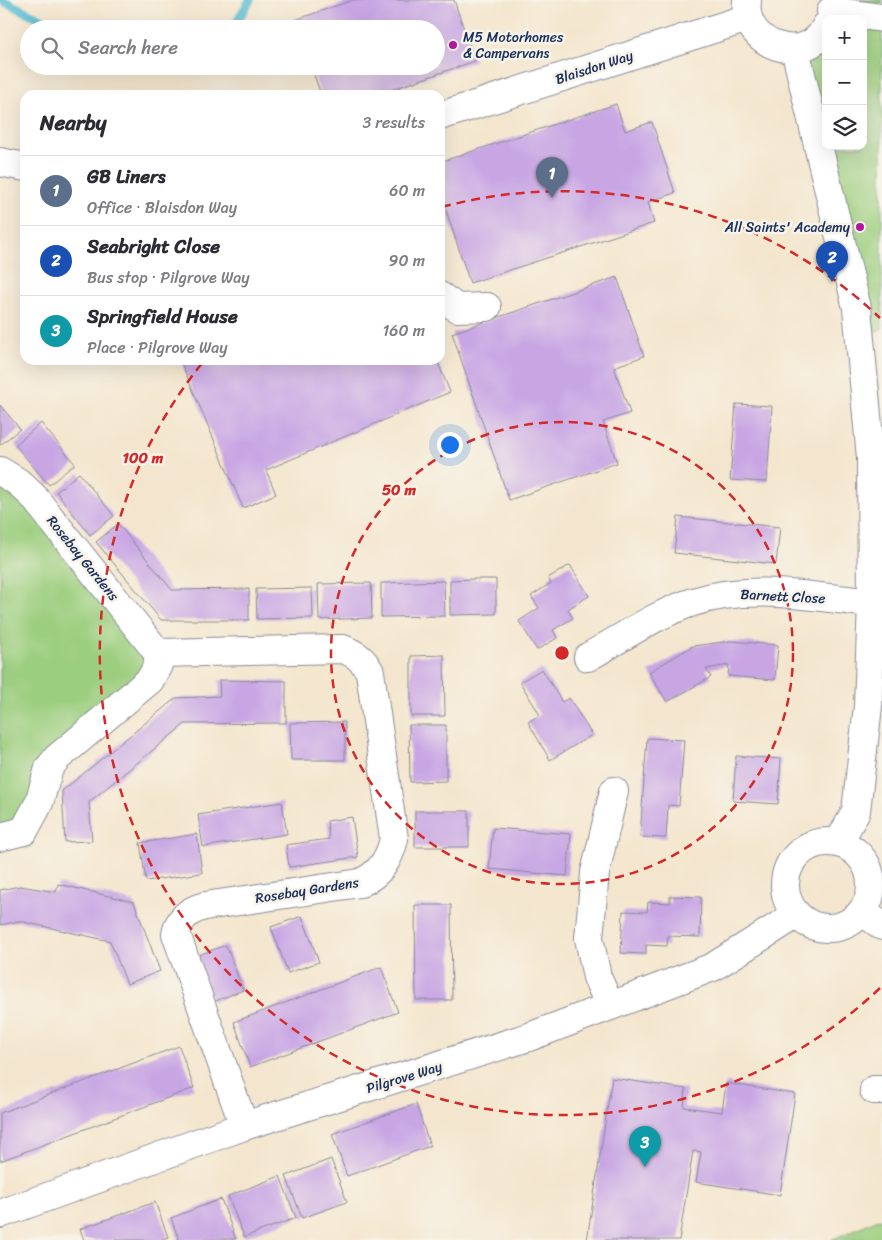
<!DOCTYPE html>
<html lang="en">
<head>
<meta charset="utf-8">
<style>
  :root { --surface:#fff; --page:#f7f7f7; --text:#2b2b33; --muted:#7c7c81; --line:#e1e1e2; --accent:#b5179e }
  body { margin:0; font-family:Sriracha,sans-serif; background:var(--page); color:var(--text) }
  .controls { position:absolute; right:15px; top:15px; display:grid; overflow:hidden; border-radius:10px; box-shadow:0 5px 20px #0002 }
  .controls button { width:45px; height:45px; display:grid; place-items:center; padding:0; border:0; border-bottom:1px solid var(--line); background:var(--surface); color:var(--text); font:25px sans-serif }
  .you { position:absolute; left:449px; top:444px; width:18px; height:18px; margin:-12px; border:4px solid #fff; border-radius:50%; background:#1a73e8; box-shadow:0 0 0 8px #1a73e833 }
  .badge { display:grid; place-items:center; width:32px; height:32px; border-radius:50%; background:var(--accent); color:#fff; font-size:16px; font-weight:700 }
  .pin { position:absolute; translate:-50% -41px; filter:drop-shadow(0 1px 2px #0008) }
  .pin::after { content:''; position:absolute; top:26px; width:18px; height:15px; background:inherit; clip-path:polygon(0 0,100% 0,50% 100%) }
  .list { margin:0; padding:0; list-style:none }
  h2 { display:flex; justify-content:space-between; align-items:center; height:65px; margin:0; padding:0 20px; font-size:21px }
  h2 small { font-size:16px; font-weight:400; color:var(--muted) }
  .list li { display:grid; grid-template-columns:32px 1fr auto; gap:15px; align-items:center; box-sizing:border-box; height:70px; padding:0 20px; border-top:1px solid var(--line) }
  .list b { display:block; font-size:19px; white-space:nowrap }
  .list p { margin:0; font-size:16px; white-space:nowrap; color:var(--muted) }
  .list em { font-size:16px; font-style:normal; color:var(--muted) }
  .icon { flex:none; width:28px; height:28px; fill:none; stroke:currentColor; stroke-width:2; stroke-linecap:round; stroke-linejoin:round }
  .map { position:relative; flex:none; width:882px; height:1240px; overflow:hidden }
  .search { position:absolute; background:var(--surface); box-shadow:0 5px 20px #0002; left:20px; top:20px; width:425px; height:55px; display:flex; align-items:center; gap:12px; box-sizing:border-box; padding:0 18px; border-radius:28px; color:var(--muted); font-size:19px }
  .panel { position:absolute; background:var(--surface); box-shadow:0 5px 20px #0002; left:20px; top:90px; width:425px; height:275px; border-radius:15px }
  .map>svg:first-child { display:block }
  .green { fill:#9bce7e; stroke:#5b7e6e }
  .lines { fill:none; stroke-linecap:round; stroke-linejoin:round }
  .stream { stroke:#54bbd2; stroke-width:9 }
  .building { fill:#c8a6e4 }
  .minor-casing { stroke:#888a96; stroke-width:30 }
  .minor { stroke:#fff; stroke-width:28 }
  .ring { fill:none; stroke:#d62828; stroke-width:2.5; stroke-dasharray:9 6 }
  .poi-dot { fill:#b5179e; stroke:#f7f3e8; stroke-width:2 }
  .labels { text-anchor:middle; stroke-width:5; stroke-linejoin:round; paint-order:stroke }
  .poi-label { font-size:14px; fill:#1b2f5e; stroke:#f7f3e8; text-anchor:start }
  .street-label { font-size:14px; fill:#1b2f5e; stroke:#f7f3e8 }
  .centre { fill:#d62828; stroke:#f7f3e8; stroke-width:2.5 }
  .ring-label { font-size:15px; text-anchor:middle; font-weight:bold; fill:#d62828; stroke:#f7f3e8; stroke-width:5; stroke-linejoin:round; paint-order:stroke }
</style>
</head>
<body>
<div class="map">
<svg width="882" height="1240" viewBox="0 0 882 1240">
  <rect width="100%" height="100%" fill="#f7f3e8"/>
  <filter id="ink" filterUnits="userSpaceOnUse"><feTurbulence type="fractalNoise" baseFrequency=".02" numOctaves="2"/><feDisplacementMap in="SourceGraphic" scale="10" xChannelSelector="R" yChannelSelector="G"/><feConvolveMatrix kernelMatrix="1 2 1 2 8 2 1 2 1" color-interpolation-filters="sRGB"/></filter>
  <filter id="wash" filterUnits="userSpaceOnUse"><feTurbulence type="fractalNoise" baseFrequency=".0096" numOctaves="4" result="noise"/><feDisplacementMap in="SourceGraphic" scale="20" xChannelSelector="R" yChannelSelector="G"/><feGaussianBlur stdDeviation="1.12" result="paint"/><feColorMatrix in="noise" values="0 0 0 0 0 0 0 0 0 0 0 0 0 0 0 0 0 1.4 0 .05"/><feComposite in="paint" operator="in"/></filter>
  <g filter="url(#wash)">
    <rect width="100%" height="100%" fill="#f4e6ce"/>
    <g class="green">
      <polygon points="830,0 882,0 882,328 861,341 795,49 826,26 826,146 863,146 863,19"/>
      <polygon points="0,471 158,653 76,743 39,803 0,837"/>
      <polygon points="882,1219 882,1240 831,1240 876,1220"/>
    </g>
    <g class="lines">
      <g class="stream">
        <polyline points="1,0 63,29"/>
        <polyline points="178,29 182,26 197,29"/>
        <polyline points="232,29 250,0"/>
      </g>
    </g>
    <g id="blocks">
      <g class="building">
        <polygon points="353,0 454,0 475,61 376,95 321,95 311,66 436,66 436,29 298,29 295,20"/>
        <polygon points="616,104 625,131 652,122 675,193 648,202 654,223 470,283 440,192 440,162"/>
        <polygon points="617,277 644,356 614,367 630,413 603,422 617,463 509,500 452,333"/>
        <polygon points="180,360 437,360 450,392 266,470 276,494 243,508"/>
        <polygon points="736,404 772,406 767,482 730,480"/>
        <polygon points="0,405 20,429 0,445"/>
        <polygon points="41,423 75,464 49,485 15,445"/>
        <polygon points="79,473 114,516 90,535 56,492"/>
        <polygon points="678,517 780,527 776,564 674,553"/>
        <polygon points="118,524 172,590 249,589 249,620 161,620 96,542"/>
        <polygon points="570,565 589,596 568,609 573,618 553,630 557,638 537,650 519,621 539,608 531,596 551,583 548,578"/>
        <polygon points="473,579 496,579 496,614 450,615 450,580"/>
        <polygon points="444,581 445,616 381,617 381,583"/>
        <polygon points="371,583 372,618 319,620 318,584"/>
        <polygon points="312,588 313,618 257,619 256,589"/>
        <polygon points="731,641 778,645 775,680 728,676 729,665 706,669 711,677 667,702 649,672 693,646"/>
        <polygon points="444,655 445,716 411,716 411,656"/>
        <polygon points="542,669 562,702 569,698 592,735 550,760 528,722 540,715 520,682"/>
        <polygon points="219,680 286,681 286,723 185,724 89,802 92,841 65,842 62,791 176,698 220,696"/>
        <polygon points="345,722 345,760 291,760 290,723"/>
        <polygon points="409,725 446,725 446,781 410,782"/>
        <polygon points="647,738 684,740 679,806 668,805 666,838 640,837"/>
        <polygon points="736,756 781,759 778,804 733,801"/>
        <polygon points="282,802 287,834 203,847 198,815"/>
        <rect x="415" y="811" width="54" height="36"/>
        <polygon points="352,817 358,857 289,867 286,845 329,839 327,821"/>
        <polygon points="493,828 571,834 567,876 489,869"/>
        <polygon points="197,834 202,873 146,881 140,843"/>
        <polygon points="58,884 134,902 160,971 127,984 110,941 19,921 0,925 0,890 20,886 56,892"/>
        <polygon points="670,896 701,897 700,937 668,936 667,946 646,945 646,954 621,953 623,911 647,912 648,902 670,903"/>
        <polygon points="415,905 451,905 452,1000 416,1000"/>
        <polygon points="302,916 319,962 288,973 271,927"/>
        <polygon points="226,945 243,990 213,1002 196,956"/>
        <polygon points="381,967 398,1012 250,1067 234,1022"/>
        <polygon points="179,1046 194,1088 0,1161 0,1113"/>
        <polygon points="612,1078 686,1089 684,1107 722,1112 726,1083 795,1094 780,1195 696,1182 701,1152 693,1151 679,1240 587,1240"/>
        <polygon points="416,1104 430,1146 347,1176 332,1134"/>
        <polygon points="331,1159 347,1202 302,1218 286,1176"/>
        <polygon points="280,1176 296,1218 244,1237 228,1196"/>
        <polygon points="221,1199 236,1239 179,1240 171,1218"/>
        <polygon points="155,1202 168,1237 160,1240 84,1240 80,1229"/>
      </g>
    </g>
  </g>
  <g filter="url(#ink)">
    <use href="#blocks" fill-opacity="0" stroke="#888a96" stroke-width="1"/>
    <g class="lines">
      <defs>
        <g id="minor">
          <path d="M747 1C741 46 808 68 826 26"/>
          <polyline points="831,11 882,18"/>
          <polyline points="795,49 857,308 871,458 872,603 868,706 856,811 839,842"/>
          <polyline points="440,116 748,18"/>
          <polyline points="0,162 25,167"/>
          <polyline points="440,296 457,308 487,307"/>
          <polyline points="0,471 18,482 33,496 158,653"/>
          <path d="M588 657C622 638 656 614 693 602 751 583 813 597 872 603"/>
          <path d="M0 837 24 831 39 803 49 768 57 758 150 680 158 665V653L343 649C356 654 364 660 370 672L394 839C389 860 380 874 360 883L205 906C189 910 179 918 176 934L244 1126"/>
          <circle cx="828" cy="885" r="43"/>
          <polyline points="863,912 882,926"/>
          <polyline points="610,1006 597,977 589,938 595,873 614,791"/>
          <polyline points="874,1090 882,1090"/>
          <polyline points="0,1214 244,1126 529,1037 713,967 796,915"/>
        </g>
      </defs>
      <use href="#minor" class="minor-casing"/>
      <use href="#minor" class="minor"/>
    </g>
  </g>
  <g class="ring">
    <circle cx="562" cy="653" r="231"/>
    <path d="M880 988A462 462 0 0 1 203 362M442 207A462 462 0 0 1 880 318"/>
  </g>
  <g class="poi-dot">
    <circle cx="453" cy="45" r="5"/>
    <circle cx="860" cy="227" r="5"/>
  </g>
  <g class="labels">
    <g class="poi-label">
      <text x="463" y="42">M5 Motorhomes<tspan x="463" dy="16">&amp; Campervans</tspan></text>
      <text x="850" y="232" text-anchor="end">All Saints' Academy</text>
    </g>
    <g class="street-label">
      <text transform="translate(594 67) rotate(-18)" y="5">Blaisdon Way</text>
      <text transform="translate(83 558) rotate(51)" y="5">Rosebay Gardens</text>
      <text transform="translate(783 596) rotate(3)" y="5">Barnett Close</text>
      <text transform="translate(307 890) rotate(-9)" y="5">Rosebay Gardens</text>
      <text transform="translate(404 1077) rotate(-17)" y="5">Pilgrove Way</text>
    </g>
  </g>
  <circle cx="562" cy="653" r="8" class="centre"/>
  <g class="ring-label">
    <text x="143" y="463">100 m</text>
    <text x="399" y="495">50 m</text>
  </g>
</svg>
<div class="controls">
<button>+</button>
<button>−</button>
<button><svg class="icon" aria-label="layers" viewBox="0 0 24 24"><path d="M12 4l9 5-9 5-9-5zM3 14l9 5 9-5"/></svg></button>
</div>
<div class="you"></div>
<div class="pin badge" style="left:552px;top:198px;background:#5c6f8a">1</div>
<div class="pin badge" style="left:832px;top:282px;background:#1a4fb4">2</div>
<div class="pin badge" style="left:645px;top:1167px;background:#0f9aa8">3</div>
<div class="search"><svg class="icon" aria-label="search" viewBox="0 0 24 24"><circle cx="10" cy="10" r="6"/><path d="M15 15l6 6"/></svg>Search here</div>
<section class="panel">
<h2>Nearby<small>3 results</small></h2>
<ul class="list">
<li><span class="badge" style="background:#5c6f8a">1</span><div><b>GB Liners</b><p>Office · Blaisdon Way</p></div><em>60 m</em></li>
<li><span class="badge" style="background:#1a4fb4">2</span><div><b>Seabright Close</b><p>Bus stop · Pilgrove Way</p></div><em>90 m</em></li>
<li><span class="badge" style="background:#0f9aa8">3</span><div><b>Springfield House</b><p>Place · Pilgrove Way</p></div><em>160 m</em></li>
</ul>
</section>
</div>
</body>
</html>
